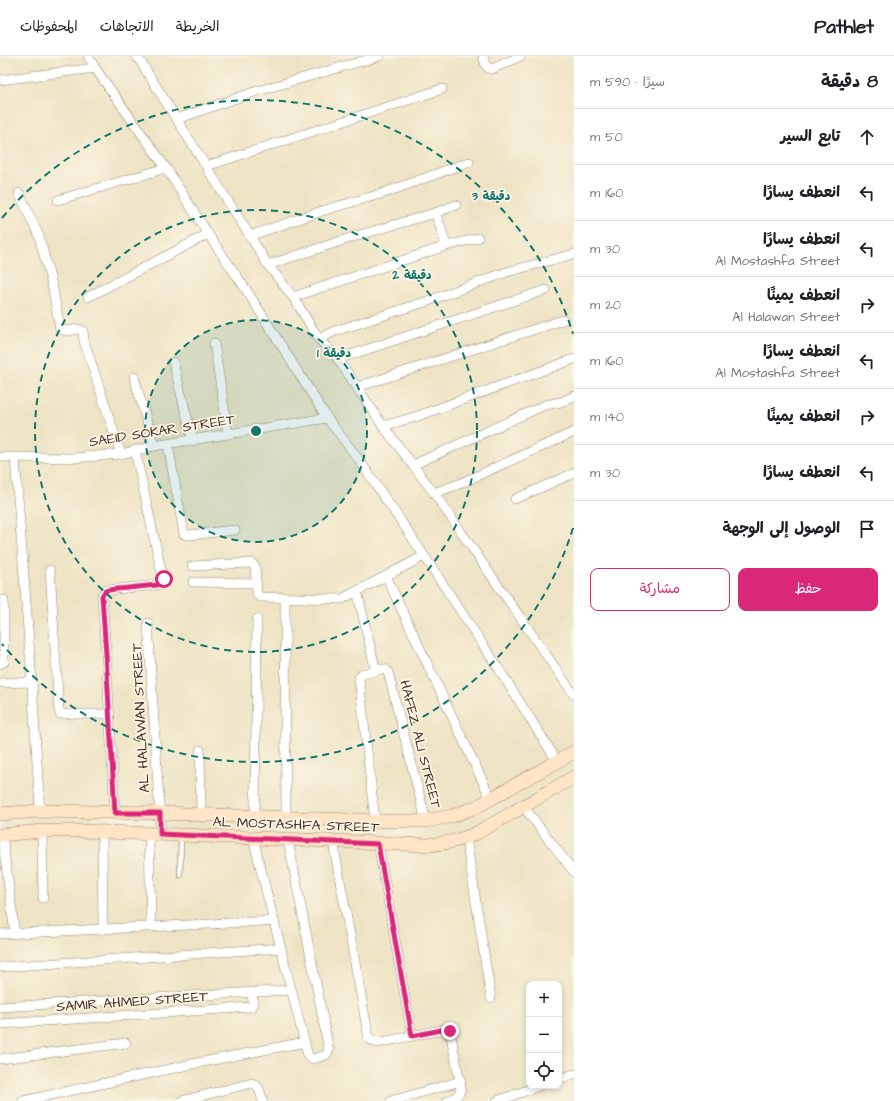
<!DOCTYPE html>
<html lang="ar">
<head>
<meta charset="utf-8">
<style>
  :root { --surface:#fff; --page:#f6f6f6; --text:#202124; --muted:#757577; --line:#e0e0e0; --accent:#db2777 }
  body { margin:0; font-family:"Architects Daughter","Playpen Sans Arabic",sans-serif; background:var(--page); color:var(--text); direction:rtl }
  .controls { position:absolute; right:12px; bottom:12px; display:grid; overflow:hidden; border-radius:8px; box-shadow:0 2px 6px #0003 }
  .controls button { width:36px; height:36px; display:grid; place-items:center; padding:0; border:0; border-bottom:1px solid var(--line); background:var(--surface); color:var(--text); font:20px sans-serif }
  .stop { position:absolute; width:12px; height:12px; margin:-9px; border:3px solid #db2777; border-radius:50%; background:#fff }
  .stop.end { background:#db2777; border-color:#fff; box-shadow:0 1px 4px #0008 }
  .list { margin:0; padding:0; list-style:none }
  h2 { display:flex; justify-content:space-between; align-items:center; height:52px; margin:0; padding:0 16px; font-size:17px }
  h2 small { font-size:13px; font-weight:400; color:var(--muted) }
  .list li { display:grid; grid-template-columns:26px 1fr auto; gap:12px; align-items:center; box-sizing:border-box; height:56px; padding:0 16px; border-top:1px solid var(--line) }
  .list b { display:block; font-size:15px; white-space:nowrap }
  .list p { margin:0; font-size:13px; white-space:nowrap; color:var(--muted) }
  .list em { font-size:13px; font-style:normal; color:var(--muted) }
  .actions { display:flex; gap:8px; padding:12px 16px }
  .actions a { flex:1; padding:9px 0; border:1px solid var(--accent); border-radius:8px; text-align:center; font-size:14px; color:var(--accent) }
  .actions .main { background:var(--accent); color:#fff }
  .icon { flex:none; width:22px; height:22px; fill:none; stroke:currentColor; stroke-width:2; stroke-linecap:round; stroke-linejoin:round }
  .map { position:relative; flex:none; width:574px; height:1045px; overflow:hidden; direction:ltr }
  header { display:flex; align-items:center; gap:24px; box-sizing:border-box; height:56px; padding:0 20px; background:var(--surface); border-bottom:1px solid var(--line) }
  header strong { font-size:19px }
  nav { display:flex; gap:22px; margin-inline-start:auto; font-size:14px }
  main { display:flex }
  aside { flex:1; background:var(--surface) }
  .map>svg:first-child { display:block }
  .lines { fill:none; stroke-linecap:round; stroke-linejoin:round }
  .lane-casing { stroke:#948772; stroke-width:6 }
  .street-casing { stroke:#948772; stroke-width:10 }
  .secondary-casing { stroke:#948772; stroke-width:14 }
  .lane { stroke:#fff; stroke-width:4.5 }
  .street { stroke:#fff; stroke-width:9 }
  .secondary { stroke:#ffe4c6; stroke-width:13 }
  .route { stroke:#db2777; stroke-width:5 }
  .ring { fill:none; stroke:#0f766e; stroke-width:2; stroke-dasharray:7 5 }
  .labels { text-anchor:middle; stroke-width:3.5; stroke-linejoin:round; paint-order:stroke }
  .street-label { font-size:14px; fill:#3b2a1e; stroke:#fcf5e5 }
  .centre { fill:#0f766e; stroke:#fcf5e5; stroke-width:2 }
  .ring-label { font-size:12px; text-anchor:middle; font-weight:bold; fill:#0f766e; stroke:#fcf5e5; stroke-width:3.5; stroke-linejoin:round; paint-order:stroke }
</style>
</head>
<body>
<header>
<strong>Pathlet</strong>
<nav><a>الخريطة</a><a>الاتجاهات</a><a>المحفوظات</a></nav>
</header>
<main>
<aside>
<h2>8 دقيقة<small>سيرًا · 590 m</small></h2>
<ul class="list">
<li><svg class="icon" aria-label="ahead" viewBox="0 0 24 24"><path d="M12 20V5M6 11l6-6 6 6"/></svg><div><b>تابع السير</b></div><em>50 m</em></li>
<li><svg class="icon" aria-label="left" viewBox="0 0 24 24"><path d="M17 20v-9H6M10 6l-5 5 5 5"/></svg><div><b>انعطف يسارًا</b></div><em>160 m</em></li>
<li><svg class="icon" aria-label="left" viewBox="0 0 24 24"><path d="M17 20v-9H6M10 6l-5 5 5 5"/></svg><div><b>انعطف يسارًا</b><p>Al Mostashfa Street</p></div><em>30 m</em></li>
<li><svg class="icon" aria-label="right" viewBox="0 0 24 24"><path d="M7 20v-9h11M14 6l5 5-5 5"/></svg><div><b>انعطف يمينًا</b><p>Al Halawan Street</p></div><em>20 m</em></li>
<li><svg class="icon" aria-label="left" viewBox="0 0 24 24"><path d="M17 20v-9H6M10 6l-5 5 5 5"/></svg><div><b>انعطف يسارًا</b><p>Al Mostashfa Street</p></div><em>160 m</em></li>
<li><svg class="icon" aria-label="right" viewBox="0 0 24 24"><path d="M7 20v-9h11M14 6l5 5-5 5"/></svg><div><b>انعطف يمينًا</b></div><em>140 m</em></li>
<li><svg class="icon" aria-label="left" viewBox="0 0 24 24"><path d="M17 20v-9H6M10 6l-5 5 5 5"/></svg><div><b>انعطف يسارًا</b></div><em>30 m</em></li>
<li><svg class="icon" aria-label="arrive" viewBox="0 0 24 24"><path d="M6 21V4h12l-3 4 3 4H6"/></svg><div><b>الوصول إلى الوجهة</b></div></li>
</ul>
<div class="actions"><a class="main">حفظ</a><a>مشاركة</a></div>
</aside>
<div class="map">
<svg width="574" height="1045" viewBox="0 0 574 1045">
  <rect width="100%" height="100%" fill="#fcf5e5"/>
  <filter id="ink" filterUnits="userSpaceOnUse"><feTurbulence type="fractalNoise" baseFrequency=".025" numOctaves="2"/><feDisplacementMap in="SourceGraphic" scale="8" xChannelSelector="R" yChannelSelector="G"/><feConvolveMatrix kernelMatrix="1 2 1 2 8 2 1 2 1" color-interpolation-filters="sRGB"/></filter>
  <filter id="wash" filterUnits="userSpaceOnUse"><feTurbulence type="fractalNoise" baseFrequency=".012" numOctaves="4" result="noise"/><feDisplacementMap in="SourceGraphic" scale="16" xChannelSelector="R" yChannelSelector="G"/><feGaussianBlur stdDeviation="0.9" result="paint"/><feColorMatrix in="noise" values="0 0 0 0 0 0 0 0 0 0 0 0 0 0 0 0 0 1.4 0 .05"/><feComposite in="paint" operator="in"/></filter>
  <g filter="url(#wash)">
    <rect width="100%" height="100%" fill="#eee4c5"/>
  </g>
  <g filter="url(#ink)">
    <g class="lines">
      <defs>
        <polyline id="lane" points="180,819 181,781"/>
        <g id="street">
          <polyline points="88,0 95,12 166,112 208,178 245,232 327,362 357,401 409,477 495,607 557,705"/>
          <polyline points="137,0 268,209 293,241 319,283 338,303 383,370 434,437 574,639"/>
          <path d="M483 0C485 6 485 12 492 13L521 0"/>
          <polyline points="0,24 95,12"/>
          <polyline points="177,63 254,36 380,0"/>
          <polyline points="207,110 442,33"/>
          <polyline points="19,137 39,180 53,233 60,273 66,275 79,273 83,275 84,285 121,398"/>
          <polyline points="58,144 166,112"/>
          <polyline points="435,157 440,169 446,190"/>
          <polyline points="249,180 328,153 384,137 469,106"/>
          <polyline points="268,209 353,181 435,157 456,149"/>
          <polyline points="88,241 208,178"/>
          <polyline points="293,241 446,190 478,182"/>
          <polyline points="319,283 335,275 428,245 507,216 574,198"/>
          <polyline points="214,287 228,378"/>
          <polyline points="338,303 546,234"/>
          <polyline points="173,306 193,385"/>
          <polyline points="134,321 154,390"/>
          <polyline points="357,331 563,264"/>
          <polyline points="383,370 418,360 574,303"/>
          <polyline points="168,389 184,478 189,479 235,474"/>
          <polyline points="0,401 73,402 121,398 154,390 327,362"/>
          <polyline points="15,402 32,626 40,755"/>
          <polyline points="413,409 545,349 561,346 574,340"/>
          <polyline points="434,437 459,428 574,376"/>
          <polyline points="515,443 574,417"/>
          <polyline points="192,510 251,507 255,510 257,538 260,541 342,543 424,500"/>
          <polyline points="50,514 59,655 60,658 109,658"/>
          <polyline points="386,520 491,743"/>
          <polyline points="193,526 256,527"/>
          <polyline points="357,535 375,611 377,613 385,613 388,616 426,765"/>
          <polyline points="285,542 286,761"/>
          <polyline points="148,567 161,779"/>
          <polyline points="0,608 4,606 4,544"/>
          <polyline points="0,627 32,626"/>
          <polyline points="200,694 201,758"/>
          <polyline points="523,750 574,816"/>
          <polyline points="115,757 106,597 102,540 105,535 107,534 157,529 160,527 163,523 135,394"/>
          <polyline points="255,759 257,563"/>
          <polyline points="375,765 359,622 362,618 379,614"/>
          <polyline points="42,775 43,842"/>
          <polyline points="102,776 103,873"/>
          <polyline points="149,778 151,871"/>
          <polyline points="2,779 15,878"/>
          <polyline points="253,782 308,1000 313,1003 326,999 329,994 288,784"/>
          <polyline points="466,782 491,942"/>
          <path d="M333 786 369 983 377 987 446 973 450 975 461 1031C460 1040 455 1042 447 1045"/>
          <polyline points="378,787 412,980"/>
          <polyline points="0,878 274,865"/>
          <polyline points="0,911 281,892"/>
          <polyline points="0,951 291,934"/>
          <polyline points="0,968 251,951 253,947 252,936"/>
          <polyline points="0,1003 126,987"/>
          <polyline points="559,1023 574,1018"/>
          <polyline points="23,1045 197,1007 305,986"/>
          <path d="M181 1045 252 1027C260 1029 260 1037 263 1045"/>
          <polyline points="391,1045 461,1025"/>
          <polyline points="497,1045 539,1030"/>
        </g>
        <g id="secondary">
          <polyline points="0,758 40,755 160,757 375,765 426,765 452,760 476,751 574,696"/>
          <path d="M0 779 42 775H81L427 789C444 788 459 785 475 778L574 721"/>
        </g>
      </defs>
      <use href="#lane" class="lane-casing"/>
      <use href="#street" class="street-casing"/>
      <use href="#secondary" class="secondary-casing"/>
      <use href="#lane" class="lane"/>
      <use href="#street" class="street"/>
      <use href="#secondary" class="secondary"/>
    </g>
  </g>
  <g class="lines" filter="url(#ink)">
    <polyline class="route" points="164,523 160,527 157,529 108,534 105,535 102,540 106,598 115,757 160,757 160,778 378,788 412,980 446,973 450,975"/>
  </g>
  <circle cx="256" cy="375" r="111" fill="#0f766e" fill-opacity=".12"/>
  <g class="ring">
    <circle cx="256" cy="375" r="111"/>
    <circle cx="256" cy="375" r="221"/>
    <path d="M573 472A332 332 0 0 1 2 588M2 162A332 332 0 0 1 573 278"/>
  </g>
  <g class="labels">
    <g class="street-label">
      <text transform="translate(162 374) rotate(-9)" y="5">SAEID SOKAR STREET</text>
      <text transform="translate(140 662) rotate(-93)" y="5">AL HALAWAN STREET</text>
      <text transform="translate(421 688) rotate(76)" y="5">HAFEZ ALI STREET</text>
      <text transform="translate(296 768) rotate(2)" y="5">AL MOSTASHFA STREET</text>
      <text transform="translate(132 945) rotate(-4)" y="5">SAMIR AHMED STREET</text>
    </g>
  </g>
  <circle cx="256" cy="375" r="6" class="centre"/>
  <g class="ring-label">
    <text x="491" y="144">3 دقيقة</text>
    <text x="412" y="223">2 دقيقة</text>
    <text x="334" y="301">1 دقيقة</text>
  </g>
</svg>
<div class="controls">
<button>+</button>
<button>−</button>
<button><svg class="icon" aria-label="locate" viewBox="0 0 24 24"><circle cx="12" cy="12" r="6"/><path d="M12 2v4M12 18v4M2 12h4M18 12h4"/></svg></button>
</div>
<div class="stop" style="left:164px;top:523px"></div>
<div class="stop end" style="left:450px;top:975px"></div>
</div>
</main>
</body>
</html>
